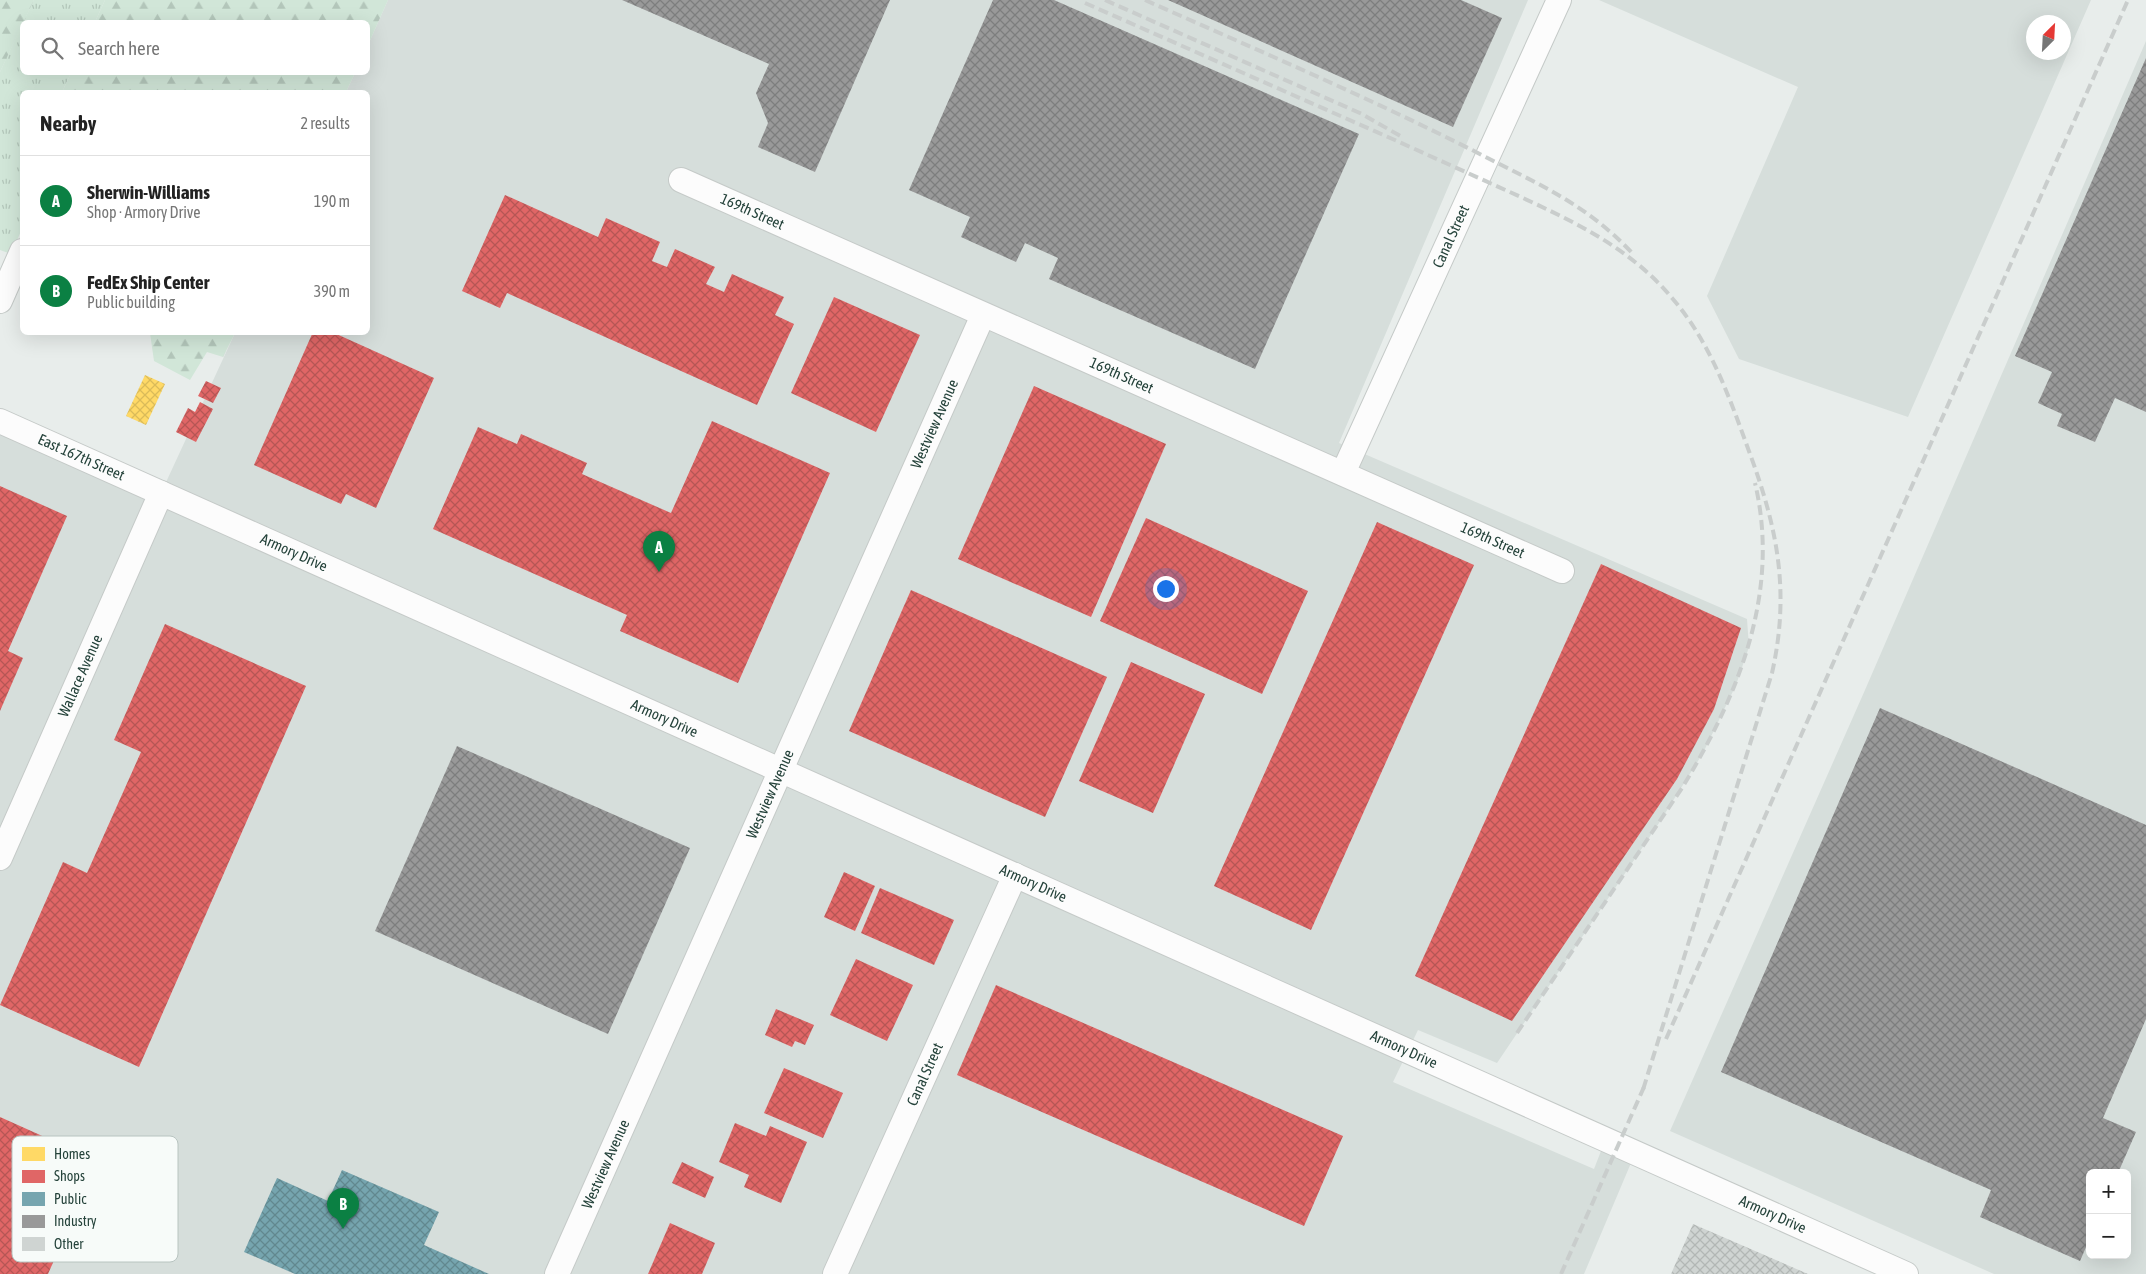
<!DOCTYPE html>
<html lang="en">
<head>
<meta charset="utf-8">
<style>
  :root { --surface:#fff; --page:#f6f6f6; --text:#222; --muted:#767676; --line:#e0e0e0; --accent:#0b8043 }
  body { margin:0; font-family:"Asap Condensed",sans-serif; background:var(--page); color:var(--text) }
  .controls { position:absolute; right:15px; bottom:15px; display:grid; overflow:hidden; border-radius:8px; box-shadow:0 5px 20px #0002 }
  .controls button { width:45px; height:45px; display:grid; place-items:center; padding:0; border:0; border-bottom:1px solid var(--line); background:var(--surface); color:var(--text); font:25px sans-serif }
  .compass { position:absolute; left:2026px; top:15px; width:45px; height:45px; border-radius:50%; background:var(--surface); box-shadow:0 5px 20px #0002; rotate:24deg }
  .you { position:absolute; left:1165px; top:588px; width:18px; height:18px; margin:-12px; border:4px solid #fff; border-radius:50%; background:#1a73e8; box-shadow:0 0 0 8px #1a73e833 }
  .badge { display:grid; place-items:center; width:32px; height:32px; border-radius:50%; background:var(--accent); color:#fff; font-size:16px; font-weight:700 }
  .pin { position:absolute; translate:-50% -41px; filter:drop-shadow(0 1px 2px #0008) }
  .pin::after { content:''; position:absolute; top:26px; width:18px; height:15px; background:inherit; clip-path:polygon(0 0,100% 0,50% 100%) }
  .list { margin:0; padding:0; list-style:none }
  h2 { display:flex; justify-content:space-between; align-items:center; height:65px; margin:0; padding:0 20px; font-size:21px }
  h2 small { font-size:16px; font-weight:400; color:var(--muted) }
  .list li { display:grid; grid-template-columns:32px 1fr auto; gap:15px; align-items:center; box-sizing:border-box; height:90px; padding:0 20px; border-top:1px solid var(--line) }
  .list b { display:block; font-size:19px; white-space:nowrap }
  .list p { margin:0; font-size:16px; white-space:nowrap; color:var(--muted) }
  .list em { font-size:16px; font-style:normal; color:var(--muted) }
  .icon { flex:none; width:28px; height:28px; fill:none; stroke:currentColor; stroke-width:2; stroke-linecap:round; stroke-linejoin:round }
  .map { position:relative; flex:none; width:2146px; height:1274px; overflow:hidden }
  .search { position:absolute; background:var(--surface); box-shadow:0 5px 20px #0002; left:20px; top:20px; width:350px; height:55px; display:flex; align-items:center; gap:12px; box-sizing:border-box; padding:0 18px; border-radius:8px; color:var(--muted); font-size:19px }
  .panel { position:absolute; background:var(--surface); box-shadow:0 5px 20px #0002; left:20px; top:90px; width:350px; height:245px; border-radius:8px }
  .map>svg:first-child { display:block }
  .built { fill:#d6dedb; fill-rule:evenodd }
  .grass { fill:url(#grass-tufts) }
  .forest { fill:url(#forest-firs) }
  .homes { fill:url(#homes-cross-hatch) }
  .shops { fill:url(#shops-cross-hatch) }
  .public { fill:url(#public-cross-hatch) }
  .industry { fill:url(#industry-cross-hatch) }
  .building { fill:url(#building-cross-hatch) }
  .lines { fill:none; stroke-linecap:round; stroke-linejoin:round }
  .minor-casing { stroke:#c5cac8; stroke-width:26 }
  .minor { stroke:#fcfcfc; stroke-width:24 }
  .rail { stroke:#c9cdcc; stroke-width:4; stroke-dasharray:10 5; stroke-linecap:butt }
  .labels { text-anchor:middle; stroke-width:5; stroke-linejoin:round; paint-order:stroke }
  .street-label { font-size:15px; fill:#24423a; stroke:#f7fbf9 }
  .key { fill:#f7fbf9; stroke:#b8c4c0; stroke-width:1 }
  .key-label { font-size:14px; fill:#24423a }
</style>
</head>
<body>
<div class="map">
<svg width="2146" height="1274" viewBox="0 0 2146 1274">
  <defs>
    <pattern id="grass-tufts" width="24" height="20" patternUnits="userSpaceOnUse" patternTransform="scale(1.25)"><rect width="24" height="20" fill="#d1e6d8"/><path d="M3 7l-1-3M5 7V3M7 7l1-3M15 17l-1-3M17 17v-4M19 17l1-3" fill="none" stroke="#b3c6ba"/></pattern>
    <pattern id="forest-firs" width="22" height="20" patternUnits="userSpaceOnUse" patternTransform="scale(1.25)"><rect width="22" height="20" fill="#d1e6d8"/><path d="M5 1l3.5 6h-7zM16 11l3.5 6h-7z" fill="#b3c6ba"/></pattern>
    <pattern id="homes-cross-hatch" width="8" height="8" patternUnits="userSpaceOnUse" patternTransform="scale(1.25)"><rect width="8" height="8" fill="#ffd966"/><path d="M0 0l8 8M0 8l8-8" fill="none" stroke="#dabb59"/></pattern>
    <pattern id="shops-cross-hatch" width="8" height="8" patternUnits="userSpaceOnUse" patternTransform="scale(1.25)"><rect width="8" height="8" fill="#e06666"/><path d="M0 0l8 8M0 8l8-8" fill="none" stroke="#b55655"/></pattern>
    <pattern id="public-cross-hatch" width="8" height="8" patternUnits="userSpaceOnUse" patternTransform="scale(1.25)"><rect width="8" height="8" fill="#76a5af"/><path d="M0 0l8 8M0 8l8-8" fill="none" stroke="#61888f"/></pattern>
    <pattern id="industry-cross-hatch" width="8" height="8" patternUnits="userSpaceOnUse" patternTransform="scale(1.25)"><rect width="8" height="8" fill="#999"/><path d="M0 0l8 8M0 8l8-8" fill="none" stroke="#7d7e7e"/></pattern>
    <pattern id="building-cross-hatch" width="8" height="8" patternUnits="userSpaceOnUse" patternTransform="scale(1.25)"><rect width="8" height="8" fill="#cfd4d2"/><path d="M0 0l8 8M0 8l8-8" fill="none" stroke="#b2b7b5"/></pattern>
  </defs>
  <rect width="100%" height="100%" fill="#e8edeb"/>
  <g class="built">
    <polygon points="388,0 1528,0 1339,443 1747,619 1749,647 1736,685 1703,753 1659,823 1497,1063 1418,1030 1393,1082 1594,1169 1601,1151 1631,1163 1584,1274 0,1274 0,421 161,493 235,333 368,332 368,92 346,92 355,73 368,72 368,45"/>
    <path d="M1599 0H2091L1908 417 1739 359 1707 296 1798 87ZM2064 22V52H2034V22Z"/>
    <path d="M2146 41V1274H1994L1670 1131 1865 690ZM2090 1173H2127V1255H2090Z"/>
  </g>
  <g class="grass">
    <polygon points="34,0 105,0 95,22 23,22"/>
    <polygon points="22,24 22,72 71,73 62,92 22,92 22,229 11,254 0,250 0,72"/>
  </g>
  <g class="forest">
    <polygon points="0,0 34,0 0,72"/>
    <polygon points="105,0 388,0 368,45 368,22 95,22"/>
    <polygon points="71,73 71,72 355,73 346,92 62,92"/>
    <polygon points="150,333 150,332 235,333 223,357 207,352 190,380 154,361"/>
  </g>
  <polygon class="homes" points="145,375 165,384 146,425 126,416"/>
  <g class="shops">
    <polygon points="505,195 598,237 606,218 660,242 652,261 667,267 675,249 715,267 706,284 724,292 732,274 784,297 775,315 794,324 757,405 507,293 500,308 462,291"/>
    <polygon points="834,297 920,335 876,432 791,393"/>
    <polygon points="313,332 332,332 434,378 376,508 346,494 341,504 254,465"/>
    <polygon points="206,381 221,388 213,403 198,396"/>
    <polygon points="1034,386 1166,444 1091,617 958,559"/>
    <polygon points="200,402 213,409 196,442 176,432 188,408 195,412"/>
    <polygon points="712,421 830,473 738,683 620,631 627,615 433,529 478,427 517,444 521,434 587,463 582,474 671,513"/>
    <polygon points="0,486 67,516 8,651 23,658 0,711"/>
    <polygon points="1146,518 1308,591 1262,694 1100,621"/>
    <polygon points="1377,522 1474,565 1311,930 1214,886"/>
    <polygon points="1601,564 1741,628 1714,709 1677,779 1512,1021 1415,976"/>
    <polygon points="911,590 1107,677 1045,817 849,731"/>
    <polygon points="165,624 306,686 139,1067 0,1005 63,862 87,873 141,752 114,740"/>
    <polygon points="1131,662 1205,694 1153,813 1079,781"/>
    <polygon points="844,872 875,886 855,931 824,917"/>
    <polygon points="880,888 954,920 934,965 861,933"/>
    <polygon points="856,959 913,985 887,1041 830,1015"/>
    <polygon points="996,985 1343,1136 1304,1226 957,1075"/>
    <polygon points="776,1009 814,1025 805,1045 795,1041 792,1047 765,1035"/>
    <polygon points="784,1068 843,1093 823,1138 764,1113"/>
    <polygon points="0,1117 98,1161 48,1274 0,1274"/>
    <polygon points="735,1123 766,1136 770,1126 807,1142 781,1203 744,1187 749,1175 719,1162"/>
    <polygon points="682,1162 714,1177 705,1198 672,1183"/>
    <polygon points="670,1223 715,1243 702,1274 648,1274"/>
  </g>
  <polygon class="public" points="342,1170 439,1212 424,1245 489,1274 295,1274 244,1252 277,1178 328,1201"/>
  <g class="industry">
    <polygon points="622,0 890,0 815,172 758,147 768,123 756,93 769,64"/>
    <polygon points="993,0 1054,0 1359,134 1255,369 1049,279 1058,258 1025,243 1016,262 961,237 970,217 909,190"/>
    <polygon points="1168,0 1461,0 1502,18 1453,127"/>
    <polygon points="2146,58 2146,412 2115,398 2095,442 2057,426 2062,414 2038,403 2052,372 2015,356"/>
    <polygon points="1880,708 2146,825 2146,1019 2103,1118 2136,1132 2118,1173 2090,1173 2090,1238 2080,1261 1980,1217 1991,1190 1721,1072"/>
    <polygon points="457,746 690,848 608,1034 375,931"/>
  </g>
  <polygon class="building" points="1693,1224 1808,1274 1671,1274"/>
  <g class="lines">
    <defs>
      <g id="minor">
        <path id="s1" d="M681 180 1562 571"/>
        <polyline points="0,301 22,251"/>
        <path id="s2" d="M0 421 1906 1274"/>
        <path id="s3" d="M1343 473 1559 0"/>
        <path id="s4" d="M0 858 161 493"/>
        <path id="s5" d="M557 1274 983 315"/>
        <path id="s6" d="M835 1274 1015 875"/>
      </g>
    </defs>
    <use href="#minor" class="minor-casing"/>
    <use href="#minor" class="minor"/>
    <g class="rail">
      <polyline points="1105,0 1362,114 1402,137"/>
      <path d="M1145 0C1255 49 1365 96 1472 150 1533 182 1585 202 1633 254"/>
      <path d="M1085 3C1189 49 1293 95 1397 141 1439 160 1481 179 1523 198 1579 224 1632 250 1672 298 1711 343 1730 399 1750 454 1778 530 1790 593 1772 673L1642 1093"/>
      <path d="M1517 1033 1682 788C1738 696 1781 593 1755 483"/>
      <polyline points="1666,1039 2128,0"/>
      <polyline points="1561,1274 1644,1087"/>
    </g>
  </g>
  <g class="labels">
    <g class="street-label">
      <text dy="5" stroke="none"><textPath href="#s1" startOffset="78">169th Street</textPath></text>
      <text dy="5" stroke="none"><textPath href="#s3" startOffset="260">Canal Street</textPath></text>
      <text dy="5" stroke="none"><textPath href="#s1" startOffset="482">169th Street</textPath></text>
      <text dy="5" stroke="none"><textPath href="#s5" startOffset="930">Westview Avenue</textPath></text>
      <text dy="5" stroke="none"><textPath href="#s2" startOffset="89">East 167th Street</textPath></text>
      <text dy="5" stroke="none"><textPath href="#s1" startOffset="888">169th Street</textPath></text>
      <text dy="5" stroke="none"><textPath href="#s2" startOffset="322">Armory Drive</textPath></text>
      <text dy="5" stroke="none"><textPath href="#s4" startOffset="199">Wallace Avenue</textPath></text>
      <text dy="5" stroke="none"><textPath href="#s2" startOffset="728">Armory Drive</textPath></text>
      <text dy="5" stroke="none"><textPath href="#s5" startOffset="525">Westview Avenue</textPath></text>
      <text dy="5" stroke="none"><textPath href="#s2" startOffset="1132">Armory Drive</textPath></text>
      <text dy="5" stroke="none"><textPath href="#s2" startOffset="1538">Armory Drive</textPath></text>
      <text dy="5" stroke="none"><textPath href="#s6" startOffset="219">Canal Street</textPath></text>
      <text dy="5" stroke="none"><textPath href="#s5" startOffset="120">Westview Avenue</textPath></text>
      <text dy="5" stroke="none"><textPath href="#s2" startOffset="1942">Armory Drive</textPath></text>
    </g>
  </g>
  <rect x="12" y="1136" width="166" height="126" rx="8" class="key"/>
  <rect x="22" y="1147" width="23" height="14" fill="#ffd966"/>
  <rect x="22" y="1170" width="23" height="13" fill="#e06666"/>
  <rect x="22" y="1192" width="23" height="14" fill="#76a5af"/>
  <rect x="22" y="1215" width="23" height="13" fill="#999"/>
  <rect x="22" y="1237" width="23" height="14" fill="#cfd4d2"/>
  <g class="key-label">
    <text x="54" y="1159">Homes</text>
    <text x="54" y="1181">Shops</text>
    <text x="54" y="1204">Public</text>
    <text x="54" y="1226">Industry</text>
    <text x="54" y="1249">Other</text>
  </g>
</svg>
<div class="controls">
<button>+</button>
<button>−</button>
</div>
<svg class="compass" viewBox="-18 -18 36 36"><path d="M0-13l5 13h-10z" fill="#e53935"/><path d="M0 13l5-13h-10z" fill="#767676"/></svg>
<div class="you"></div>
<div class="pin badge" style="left:659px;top:572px">A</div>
<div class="pin badge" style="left:343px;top:1229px">B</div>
<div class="search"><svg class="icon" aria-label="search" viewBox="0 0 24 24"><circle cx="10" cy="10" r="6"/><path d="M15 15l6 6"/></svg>Search here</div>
<section class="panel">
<h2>Nearby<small>2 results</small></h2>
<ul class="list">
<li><span class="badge">A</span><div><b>Sherwin-Williams</b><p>Shop · Armory Drive</p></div><em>190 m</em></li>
<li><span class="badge">B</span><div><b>FedEx Ship Center</b><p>Public building</p></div><em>390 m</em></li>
</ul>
</section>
</div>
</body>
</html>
